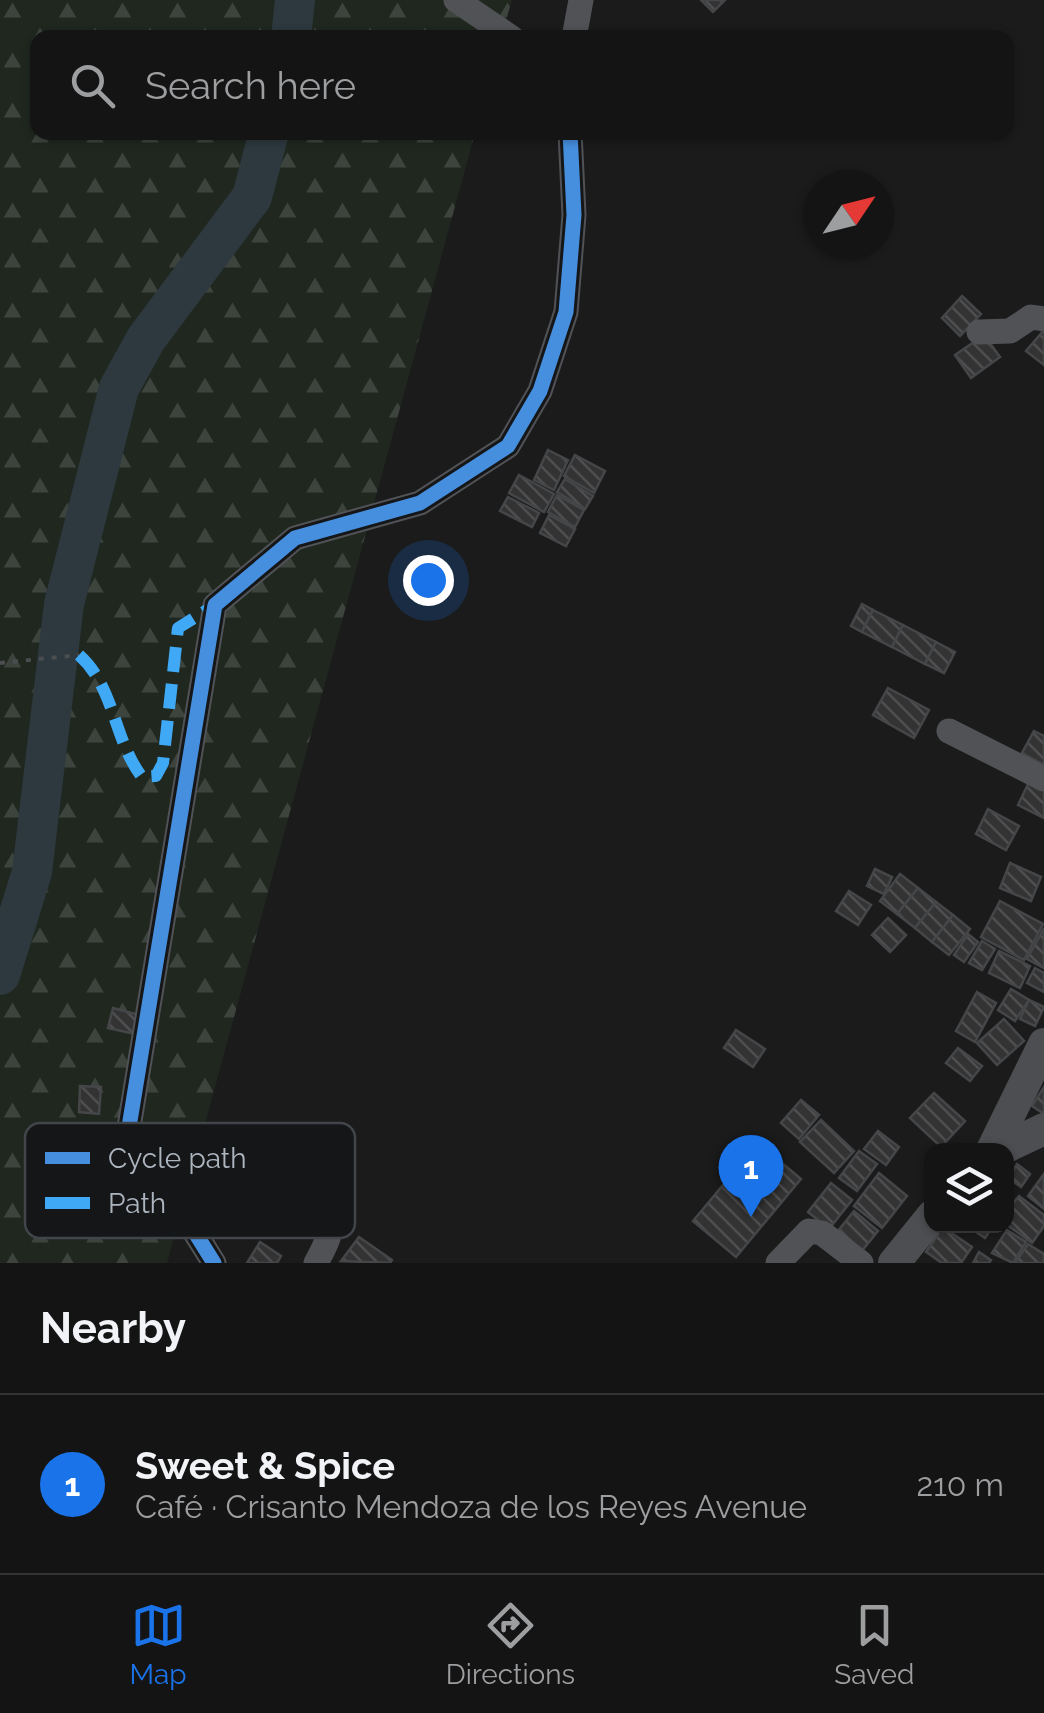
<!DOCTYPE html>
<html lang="en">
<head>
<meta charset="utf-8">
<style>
  :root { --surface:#141415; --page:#1d1d1e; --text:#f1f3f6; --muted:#9d9ea0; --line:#333334; --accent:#1a73e8 }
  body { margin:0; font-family:Raleway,sans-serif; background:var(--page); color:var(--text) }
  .controls { position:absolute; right:30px; bottom:30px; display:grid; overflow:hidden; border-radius:20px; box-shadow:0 2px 8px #0004 }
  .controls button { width:90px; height:90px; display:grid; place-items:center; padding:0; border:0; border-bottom:2px solid var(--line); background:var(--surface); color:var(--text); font:50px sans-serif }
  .compass { position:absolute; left:804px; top:170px; width:90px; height:90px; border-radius:50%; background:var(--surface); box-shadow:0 2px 8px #0004; rotate:55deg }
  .you { position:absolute; left:428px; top:580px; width:35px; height:35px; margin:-25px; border:8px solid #fff; border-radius:50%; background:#1a73e8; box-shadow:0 0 0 15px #1a73e833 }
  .badge { display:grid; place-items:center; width:65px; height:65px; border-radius:50%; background:var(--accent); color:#fff; font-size:32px; font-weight:700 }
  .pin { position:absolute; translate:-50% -82px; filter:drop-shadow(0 2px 5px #0008) }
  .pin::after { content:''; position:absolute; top:52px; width:35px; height:30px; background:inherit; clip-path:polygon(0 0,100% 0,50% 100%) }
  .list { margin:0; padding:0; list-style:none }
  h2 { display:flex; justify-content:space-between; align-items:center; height:130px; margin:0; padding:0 40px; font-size:42px }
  h2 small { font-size:32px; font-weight:400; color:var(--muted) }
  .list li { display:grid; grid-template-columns:65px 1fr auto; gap:30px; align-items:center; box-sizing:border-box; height:180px; padding:0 40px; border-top:2px solid var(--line) }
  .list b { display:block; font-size:38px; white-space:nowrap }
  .list p { margin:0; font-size:32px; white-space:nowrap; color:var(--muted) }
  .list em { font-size:32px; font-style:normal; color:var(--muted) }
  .icon { flex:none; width:55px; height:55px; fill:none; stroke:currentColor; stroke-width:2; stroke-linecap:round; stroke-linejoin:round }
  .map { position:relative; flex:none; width:1044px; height:1263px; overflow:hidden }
  .search { position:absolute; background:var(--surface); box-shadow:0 2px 8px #0004; left:30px; right:30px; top:30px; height:110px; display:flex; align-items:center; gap:25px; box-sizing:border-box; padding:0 35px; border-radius:20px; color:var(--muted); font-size:38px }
  .sheet { height:310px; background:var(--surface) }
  nav { display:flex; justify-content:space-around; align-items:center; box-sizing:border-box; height:140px; border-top:2px solid var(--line); background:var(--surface); font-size:28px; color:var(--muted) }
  nav a { display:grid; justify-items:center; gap:5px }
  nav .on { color:var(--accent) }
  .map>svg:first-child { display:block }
  .forest { fill:url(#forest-firs) }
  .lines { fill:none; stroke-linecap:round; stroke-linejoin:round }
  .river { stroke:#2d393f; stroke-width:40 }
  .building { fill:url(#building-back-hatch); stroke:#444648; stroke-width:2.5 }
  .path { stroke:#4b4d50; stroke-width:4; stroke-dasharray:5 8; stroke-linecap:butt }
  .minor { stroke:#505255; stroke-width:25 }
  .major { stroke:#4d4e51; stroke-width:32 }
  .quiet { stroke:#3fa9f5; stroke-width:12; stroke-dasharray:25 12; stroke-linecap:butt }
  .cycleway-casing { stroke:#151618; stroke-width:21 }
  .cycleway { stroke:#468fdf; stroke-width:15 }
  .key { fill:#151618; stroke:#42454a; stroke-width:2.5 }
  .key-label { font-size:28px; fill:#acb4be }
</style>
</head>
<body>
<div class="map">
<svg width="1044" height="1263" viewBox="0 0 1044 1263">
  <defs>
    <pattern id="forest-firs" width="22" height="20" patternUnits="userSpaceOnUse" patternTransform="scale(2.5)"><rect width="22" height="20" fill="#1f271f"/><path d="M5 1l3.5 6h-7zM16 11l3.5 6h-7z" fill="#3d443e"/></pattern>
    <pattern id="building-back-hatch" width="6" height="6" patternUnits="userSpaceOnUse" patternTransform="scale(2.5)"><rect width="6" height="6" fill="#333334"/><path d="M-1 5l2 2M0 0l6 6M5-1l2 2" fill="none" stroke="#4e4e50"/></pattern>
  </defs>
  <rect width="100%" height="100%" fill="#1b1b1c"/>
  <polygon class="forest" points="0,0 512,0 501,37 38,38 38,132 475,133 167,1263 0,1263"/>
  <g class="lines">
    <g class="river">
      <polyline points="291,38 295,0"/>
      <polyline points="0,975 32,872 64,604 119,388 146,339 252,197 269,132"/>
    </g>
  </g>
  <g class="building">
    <polygon points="701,0 725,0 713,12"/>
    <polygon points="962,296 981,314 960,336 942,318"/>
    <polygon points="1044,330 1044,365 1026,351"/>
    <polygon points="984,335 1000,357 971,378 955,355"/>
    <polygon points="548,450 568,460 554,490 534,480"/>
    <polygon points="575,455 605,471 594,493 564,476"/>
    <polygon points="519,475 554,494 544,512 509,493"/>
    <polygon points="565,479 593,496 585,509 557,492"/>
    <polygon points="557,495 584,510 575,527 548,512"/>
    <polygon points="508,497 539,513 532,527 500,511"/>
    <polygon points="549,515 575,529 566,546 540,533"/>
    <polygon points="862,604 873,610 862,632 851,626"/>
    <polygon points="873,610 903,625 892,647 862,632"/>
    <polygon points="903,625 936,642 925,664 892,647"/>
    <polygon points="936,642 955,652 944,673 925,664"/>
    <polygon points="888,688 929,710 914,738 873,715"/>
    <polygon points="1034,731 1044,736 1044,765 1022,753"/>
    <polygon points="1030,780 1044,787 1044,818 1018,805"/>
    <polygon points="988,809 1019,826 1006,850 976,834"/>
    <polygon points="1010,863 1041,877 1031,901 1000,888"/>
    <polygon points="875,869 892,877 884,894 867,886"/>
    <polygon points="900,874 918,888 897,914 880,901"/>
    <polygon points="918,888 936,902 915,928 897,914"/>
    <polygon points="849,891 871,905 858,925 836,911"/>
    <polygon points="1000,901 1043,924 1024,960 981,937"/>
    <polygon points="936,902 953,915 932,942 915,928"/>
    <polygon points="953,915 970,929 949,955 932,942"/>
    <polygon points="888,918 906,935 890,952 872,935"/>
    <polygon points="1044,928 1044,968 1027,959"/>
    <polygon points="968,934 978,942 964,962 954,955"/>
    <polygon points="982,941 995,949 982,970 969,963"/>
    <polygon points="999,951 1030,966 1020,988 989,973"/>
    <polygon points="1035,968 1044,973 1044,992 1027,983"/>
    <polygon points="1011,989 1029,1000 1015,1021 998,1010"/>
    <polygon points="977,992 996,1003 975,1042 956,1031"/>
    <polygon points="1029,1000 1044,1007 1035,1026 1020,1019"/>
    <polygon points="113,1008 139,1015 135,1034 108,1028"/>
    <polygon points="1004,1019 1024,1041 997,1065 977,1043"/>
    <polygon points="736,1030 765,1049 753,1067 724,1048"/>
    <polygon points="958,1048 982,1066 970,1081 946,1063"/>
    <polygon points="80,1086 101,1087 99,1114 79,1112"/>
    <polygon points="1044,1087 1044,1114 1032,1106"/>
    <polygon points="934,1093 965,1121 941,1147 910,1118"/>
    <polygon points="801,1100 819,1115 799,1139 781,1123"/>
    <polygon points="821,1120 854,1151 834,1173 800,1142"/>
    <polygon points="878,1131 899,1147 886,1165 864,1149"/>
    <polygon points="758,1143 801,1179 736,1257 693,1221"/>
    <polygon points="859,1151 877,1164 857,1191 839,1178"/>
    <polygon points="1017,1164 1030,1174 1021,1187 1008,1178"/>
    <polygon points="879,1173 907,1196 882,1228 854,1206"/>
    <polygon points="1044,1174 1044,1209 1028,1196"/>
    <polygon points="831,1183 852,1200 829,1229 808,1212"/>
    <polygon points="1019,1196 1044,1215 1044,1226 1032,1243 1006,1224 1006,1212"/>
    <polygon points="854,1211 878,1231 861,1252 837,1232"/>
    <polygon points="967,1226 993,1226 985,1238"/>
    <polygon points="943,1227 972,1247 961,1263 942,1263 926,1252"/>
    <polygon points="1007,1230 1026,1242 1013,1263 992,1253"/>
    <polygon points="359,1237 392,1260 390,1263 341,1261"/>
    <polygon points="260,1242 281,1256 277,1263 247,1263"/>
    <polygon points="1028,1244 1044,1254 1044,1263 1015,1263"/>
    <polygon points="979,1252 991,1260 989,1263 973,1263"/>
  </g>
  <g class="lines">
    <polyline class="path" points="0,663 79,655"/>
    <g class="minor">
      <polyline points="456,0 512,38"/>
      <polyline points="574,38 581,0"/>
      <polyline points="979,332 1010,331 1031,317 1044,319"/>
      <polyline points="949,731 1044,779"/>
      <polyline points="214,1263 129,1127 215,605 295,538 420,503 508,446 540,391 566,312 574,215 570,132"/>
      <path d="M316 1263C333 1232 339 1216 318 1187"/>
      <polyline points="778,1263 809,1231 822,1233 861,1263"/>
    </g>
    <g class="major">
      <polyline points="992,1150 1044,1044"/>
      <polyline points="1000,1150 1044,1129"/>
      <polyline points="894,1263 932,1216"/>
    </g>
    <path class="quiet" d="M79 655C115 687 113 739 142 777L156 776 163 763 178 628 215 605"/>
    <defs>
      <polyline id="cycleway" points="214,1263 129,1127 215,605 295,538 420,503 508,446 540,391 566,312 574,215 570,132"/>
    </defs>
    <use href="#cycleway" class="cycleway-casing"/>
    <use href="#cycleway" class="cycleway"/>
  </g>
  <rect x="25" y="1123" width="330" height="115" rx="15" class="key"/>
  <rect x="45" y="1152" width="45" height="12" fill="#468fdf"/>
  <rect x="45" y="1197" width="45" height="12" fill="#3fa9f5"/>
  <g class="key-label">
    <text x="108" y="1168">Cycle path</text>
    <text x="108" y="1213">Path</text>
  </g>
</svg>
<div class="controls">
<button><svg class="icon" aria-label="layers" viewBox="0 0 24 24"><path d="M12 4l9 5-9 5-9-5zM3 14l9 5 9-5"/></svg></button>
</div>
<svg class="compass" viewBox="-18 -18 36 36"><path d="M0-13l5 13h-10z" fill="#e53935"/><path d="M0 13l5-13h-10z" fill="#9d9ea0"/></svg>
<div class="you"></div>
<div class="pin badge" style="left:751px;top:1217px">1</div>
<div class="search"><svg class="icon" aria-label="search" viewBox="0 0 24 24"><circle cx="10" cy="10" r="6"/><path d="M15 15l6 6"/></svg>Search here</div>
</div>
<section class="sheet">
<h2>Nearby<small></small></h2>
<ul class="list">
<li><span class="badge">1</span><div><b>Sweet &amp; Spice</b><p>Café · Crisanto Mendoza de los Reyes Avenue</p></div><em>210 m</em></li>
</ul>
</section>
<nav>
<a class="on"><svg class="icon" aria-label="map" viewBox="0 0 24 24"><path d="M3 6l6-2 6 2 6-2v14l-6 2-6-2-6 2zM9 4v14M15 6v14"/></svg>Map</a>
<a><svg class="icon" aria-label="directions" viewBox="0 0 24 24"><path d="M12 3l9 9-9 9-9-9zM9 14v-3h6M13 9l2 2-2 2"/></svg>Directions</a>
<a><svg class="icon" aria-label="saved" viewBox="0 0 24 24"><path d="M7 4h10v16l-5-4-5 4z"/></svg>Saved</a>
</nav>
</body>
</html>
